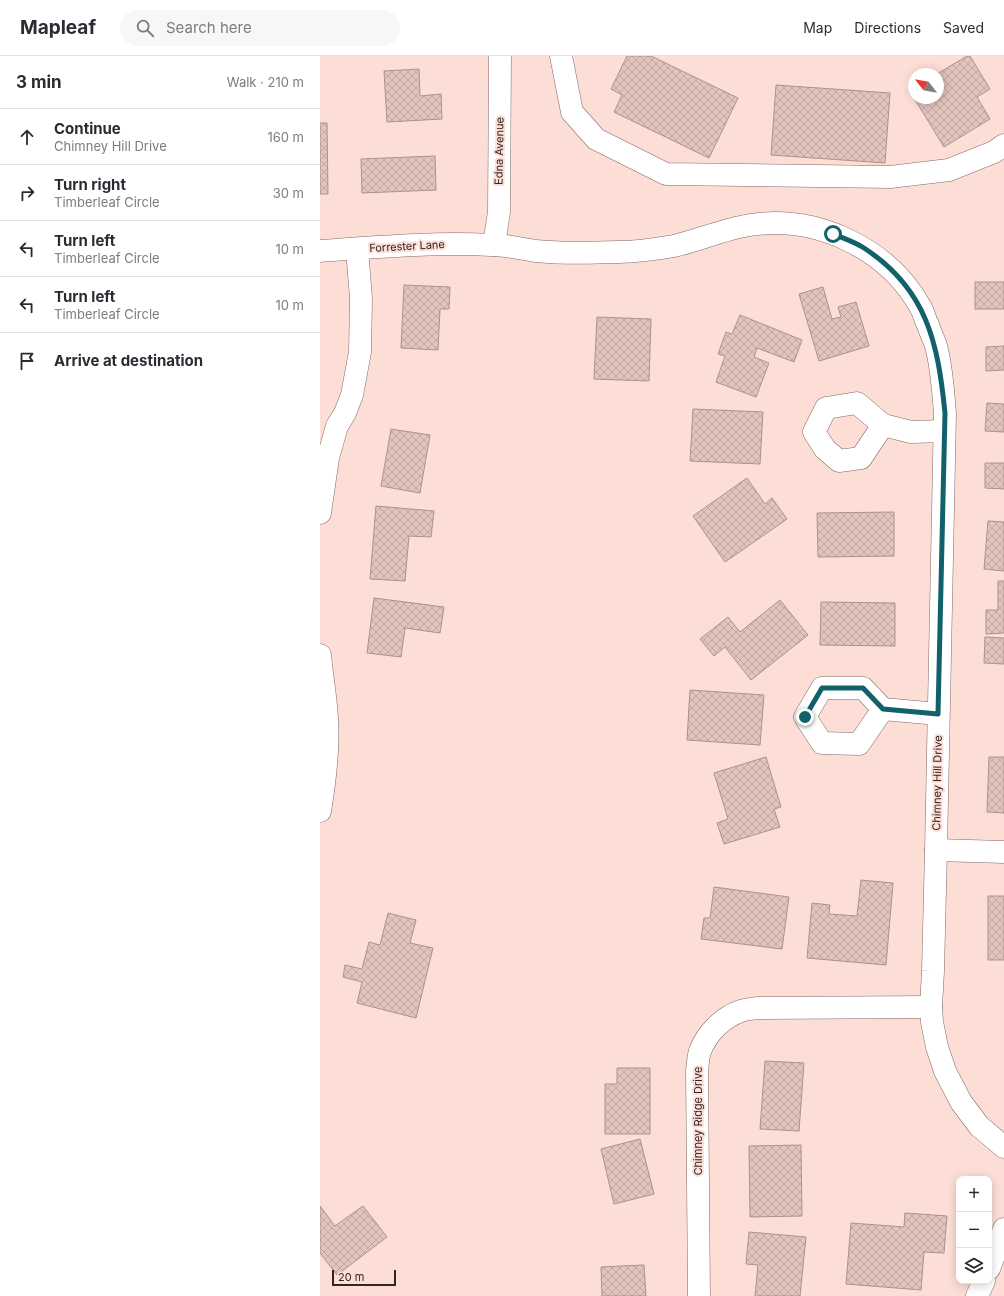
<!DOCTYPE html>
<html lang="en">
<head>
<meta charset="utf-8">
<style>
  :root { --surface:#fff; --page:#f7f7f7; --text:#2b2b33; --muted:#7c7c81; --line:#e1e1e2 }
  body { margin:0; font-family:Inter,sans-serif; background:var(--page); color:var(--text) }
  .controls { position:absolute; right:12px; bottom:12px; display:grid; overflow:hidden; border-radius:8px; box-shadow:0 2px 10px #0003 }
  .controls button { width:36px; height:36px; display:grid; place-items:center; padding:0; border:0; border-bottom:1px solid var(--line); background:var(--surface); color:var(--text); font:20px sans-serif }
  .compass { position:absolute; left:588px; top:12px; width:36px; height:36px; border-radius:50%; background:var(--surface); box-shadow:0 2px 10px #0003; rotate:301deg }
  .scale { position:absolute; left:12px; bottom:10px; width:64px; box-sizing:border-box; padding-left:4px; border:2px solid #312623; border-top:0; font-size:11px; line-height:14px; white-space:nowrap; color:#312623; -webkit-text-stroke:3px #fcded6; paint-order:stroke }
  .stop { position:absolute; width:12px; height:12px; margin:-9px; border:3px solid #12616a; border-radius:50%; background:#fff }
  .stop.end { background:#12616a; border-color:#fff; box-shadow:0 1px 4px #0008 }
  .list { margin:0; padding:0; list-style:none }
  h2 { display:flex; justify-content:space-between; align-items:center; height:52px; margin:0; padding:0 16px; font-size:17px }
  h2 small { font-size:13px; font-weight:400; color:var(--muted) }
  .list li { display:grid; grid-template-columns:26px 1fr auto; gap:12px; align-items:center; box-sizing:border-box; height:56px; padding:0 16px; border-top:1px solid var(--line) }
  .list b { display:block; font-size:15px; white-space:nowrap }
  .list p { margin:0; font-size:13px; white-space:nowrap; color:var(--muted) }
  .list em { font-size:13px; font-style:normal; color:var(--muted) }
  .icon { flex:none; width:22px; height:22px; fill:none; stroke:currentColor; stroke-width:2; stroke-linecap:round; stroke-linejoin:round }
  .map { position:relative; flex:none; width:684px; height:1240px; overflow:hidden }
  header { display:flex; align-items:center; gap:24px; box-sizing:border-box; height:56px; padding:0 20px; background:var(--surface); border-bottom:1px solid var(--line) }
  header strong { font-size:19px }
  nav { display:flex; gap:22px; margin-inline-start:auto; font-size:14px }
  .search { width:280px; height:36px; background:var(--page); display:flex; align-items:center; gap:10px; box-sizing:border-box; padding:0 14px; border-radius:22px; color:var(--muted); font-size:15px }
  main { display:flex }
  aside { flex:1; background:var(--surface) }
  .map>svg:first-child { display:block }
  .building { fill:url(#building-cross-hatch); stroke:#ad918a }
  .lines { fill:none; stroke-linecap:round; stroke-linejoin:round }
  .minor-casing { stroke:#836963; stroke-width:23 }
  .minor { stroke:#fff; stroke-width:22 }
  .route { stroke:#12616a; stroke-width:5 }
  .labels { text-anchor:middle; stroke-width:4; stroke-linejoin:round; paint-order:stroke }
  .street-label { font-size:11px; fill:#312623; stroke:#fcded6 }
</style>
</head>
<body>
<header>
<strong>Mapleaf</strong>
<div class="search"><svg class="icon" aria-label="search" viewBox="0 0 24 24"><circle cx="10" cy="10" r="6"/><path d="M15 15l6 6"/></svg>Search here</div>
<nav><a>Map</a><a>Directions</a><a>Saved</a></nav>
</header>
<main>
<aside>
<h2>3 min<small>Walk · 210 m</small></h2>
<ul class="list">
<li><svg class="icon" aria-label="ahead" viewBox="0 0 24 24"><path d="M12 20V5M6 11l6-6 6 6"/></svg><div><b>Continue</b><p>Chimney Hill Drive</p></div><em>160 m</em></li>
<li><svg class="icon" aria-label="right" viewBox="0 0 24 24"><path d="M7 20v-9h11M14 6l5 5-5 5"/></svg><div><b>Turn right</b><p>Timberleaf Circle</p></div><em>30 m</em></li>
<li><svg class="icon" aria-label="left" viewBox="0 0 24 24"><path d="M17 20v-9H6M10 6l-5 5 5 5"/></svg><div><b>Turn left</b><p>Timberleaf Circle</p></div><em>10 m</em></li>
<li><svg class="icon" aria-label="left" viewBox="0 0 24 24"><path d="M17 20v-9H6M10 6l-5 5 5 5"/></svg><div><b>Turn left</b><p>Timberleaf Circle</p></div><em>10 m</em></li>
<li><svg class="icon" aria-label="arrive" viewBox="0 0 24 24"><path d="M6 21V4h12l-3 4 3 4H6"/></svg><div><b>Arrive at destination</b></div></li>
</ul>
</aside>
<div class="map">
<svg width="684" height="1240" viewBox="0 0 684 1240">
  <defs>
    <pattern id="building-cross-hatch" width="8" height="8" patternUnits="userSpaceOnUse"><rect width="8" height="8" fill="#e2c4bd"/><path d="M0 0l8 8M0 8l8-8" fill="none" stroke="#c2a8a2"/></pattern>
  </defs>
  <rect width="100%" height="100%" fill="#fcded6"/>
  <g class="building">
    <polygon points="307,0 331,0 418,42 389,102 294,56 302,39 291,33"/>
    <polygon points="647,0 650,0 670,33 657,41 670,63 624,91 594,42 618,42 618,18 617,18"/>
    <polygon points="99,13 100,40 121,38 122,63 67,66 64,15"/>
    <polygon points="456,29 570,37 565,107 451,99"/>
    <polygon points="0,67 7,67 8,138 0,138"/>
    <polygon points="115,100 116,134 42,137 41,103"/>
    <rect x="655" y="226" width="29" height="27"/>
    <polygon points="84,229 130,231 129,253 120,253 118,294 81,292"/>
    <polygon points="503,231 512,263 521,261 518,251 536,246 549,290 499,305 479,238"/>
    <polygon points="420,259 482,284 474,306 437,292 434,301 449,307 436,341 396,326 405,300 398,298 406,276 412,278"/>
    <polygon points="277,261 331,263 329,325 274,323"/>
    <polygon points="684,290 684,314 666,315 666,291"/>
    <polygon points="667,347 684,348 684,376 665,375"/>
    <polygon points="373,353 443,356 440,408 370,405"/>
    <polygon points="71,373 110,379 100,437 61,430"/>
    <polygon points="665,407 684,407 684,433 665,432"/>
    <polygon points="427,422 445,448 452,442 467,463 405,506 373,460"/>
    <polygon points="56,450 114,455 111,481 89,480 85,525 50,523"/>
    <polygon points="574,456 574,500 498,501 497,457"/>
    <polygon points="668,465 684,466 684,515 664,513"/>
    <polygon points="678,525 684,525 684,577 666,578 666,554 678,554"/>
    <polygon points="54,542 124,551 120,577 85,572 81,601 47,597"/>
    <polygon points="460,544 488,579 431,624 405,591 394,600 380,583 408,561 420,576"/>
    <polygon points="501,546 575,547 575,590 500,589"/>
    <polygon points="665,581 684,582 684,608 664,607"/>
    <polygon points="370,634 444,639 440,689 367,684"/>
    <polygon points="446,701 461,751 454,753 460,771 404,788 397,767 408,763 394,717"/>
    <polygon points="669,701 684,701 684,757 667,756"/>
    <polygon points="541,824 573,827 566,909 487,902 492,847 510,849 509,858 537,860"/>
    <polygon points="394,831 469,841 462,893 381,883 384,862 390,862"/>
    <rect x="668" y="840" width="16" height="64"/>
    <polygon points="68,857 96,864 90,887 113,892 96,962 37,947 42,926 23,921 25,909 42,913 49,886 60,889"/>
    <polygon points="445,1005 484,1007 479,1075 440,1073"/>
    <polygon points="297,1012 330,1012 330,1078 285,1078 285,1028 297,1028"/>
    <polygon points="320,1083 334,1138 294,1148 281,1093"/>
    <polygon points="481,1089 482,1160 430,1161 429,1090"/>
    <polygon points="0,1150 15,1170 43,1150 67,1181 17,1219 0,1197"/>
    <polygon points="585,1157 627,1160 624,1197 604,1196 601,1234 526,1228 531,1167 584,1171"/>
    <polygon points="429,1176 486,1181 480,1240 435,1240 438,1209 426,1208"/>
    <polygon points="324,1209 326,1240 282,1240 281,1211"/>
  </g>
  <g class="lines">
    <defs>
      <g id="minor">
        <polyline points="241,0 252,56 276,83 346,118 570,121 629,114 674,96 684,89"/>
        <polyline points="174,189 179,156 180,0"/>
        <path d="M0 195C57 191 114 186 172 189 187 189 202 193 216 195 244 198 271 197 299 196 317 196 336 193 354 190 380 184 404 173 430 169 497 159 568 192 601 252 604 257 605 264 608 269 610 276 614 283 616 290 622 312 623 335 625 357L616 794 613 915 611 951 612 966 617 991 625 1015 641 1046 659 1070 684 1091"/>
        <polyline points="563,369 541,402 519,405 505,393 494,376 506,352 537,347 563,369 591,376 624,375"/>
        <polyline points="0,457 8,402 17,370 25,357 32,339 40,296 41,242 37,193"/>
        <path d="M0 599C2 620 6 642 7 663 9 694 5 725 0 755"/>
        <polyline points="563,653 539,688 502,687 485,661 502,632 543,632 563,653 618,658"/>
        <polyline points="616,794 684,796"/>
        <polyline points="669,1213 684,1173"/>
        <path d="M379 1240 377 1014C378 1008 378 1001 380 995 387 977 403 961 421 955 426 953 432 953 437 952L611 951"/>
        <polyline points="657,1240 664,1225"/>
      </g>
    </defs>
    <use href="#minor" class="minor-casing"/>
    <use href="#minor" class="minor"/>
  </g>
  <g class="lines">
    <path class="route" d="M485 661 502 632H543L563 653 618 658 625 357C618 287 607 233 544 192 535 186 523 182 513 178"/>
  </g>
  <g class="labels">
    <g class="street-label">
      <text transform="translate(179 95) rotate(-89)" y="4">Edna Avenue</text>
      <text transform="translate(87 190) rotate(-3)" y="4">Forrester Lane</text>
      <text transform="translate(617 727) rotate(-89)" y="4">Chimney Hill Drive</text>
      <text transform="translate(378 1065) rotate(-90)" y="4">Chimney Ridge Drive</text>
    </g>
  </g>
</svg>
<div class="controls">
<button>+</button>
<button>−</button>
<button><svg class="icon" aria-label="layers" viewBox="0 0 24 24"><path d="M12 4l9 5-9 5-9-5zM3 14l9 5 9-5"/></svg></button>
</div>
<svg class="compass" viewBox="-18 -18 36 36"><path d="M0-13l5 13h-10z" fill="#e53935"/><path d="M0 13l5-13h-10z" fill="#7c7c81"/></svg>
<div class="scale">20 m</div>
<div class="stop" style="left:513px;top:178px"></div>
<div class="stop end" style="left:485px;top:661px"></div>
</div>
</main>
</body>
</html>
